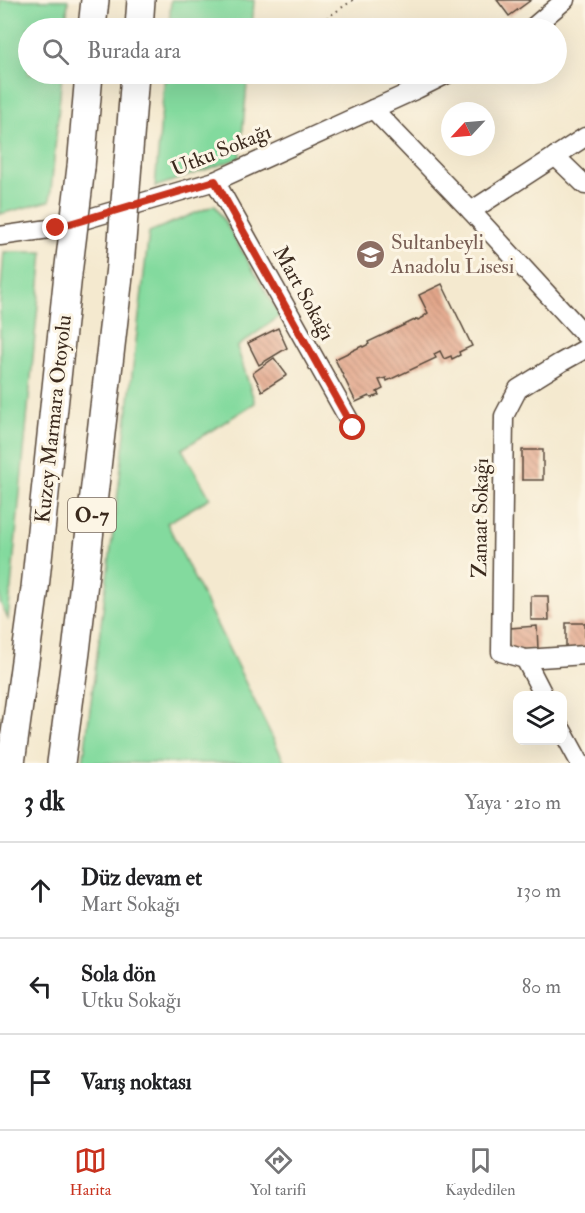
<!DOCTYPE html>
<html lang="tr">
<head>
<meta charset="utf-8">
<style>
  :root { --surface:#fff; --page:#f6f6f6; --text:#202124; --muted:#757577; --line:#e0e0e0; --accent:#c8321e }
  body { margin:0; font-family:"IM FELL Double Pica",serif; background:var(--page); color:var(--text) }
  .controls { position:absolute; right:18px; bottom:18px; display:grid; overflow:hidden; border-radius:12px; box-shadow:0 6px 24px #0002 }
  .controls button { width:54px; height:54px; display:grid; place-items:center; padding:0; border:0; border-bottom:2px solid var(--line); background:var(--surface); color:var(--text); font:30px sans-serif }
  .compass { position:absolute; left:441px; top:102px; width:54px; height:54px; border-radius:50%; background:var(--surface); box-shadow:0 6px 24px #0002; rotate:244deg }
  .stop { position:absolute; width:18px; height:18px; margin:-14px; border:4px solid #c8321e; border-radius:50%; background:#fff }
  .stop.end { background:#c8321e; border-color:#fff; box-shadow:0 2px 6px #0008 }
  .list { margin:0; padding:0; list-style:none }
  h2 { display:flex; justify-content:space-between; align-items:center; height:78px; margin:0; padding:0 24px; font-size:26px }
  h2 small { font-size:20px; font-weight:400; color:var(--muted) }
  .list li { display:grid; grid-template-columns:39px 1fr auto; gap:18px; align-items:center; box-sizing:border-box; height:96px; padding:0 24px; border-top:2px solid var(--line) }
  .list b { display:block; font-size:22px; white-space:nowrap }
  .list p { margin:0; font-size:20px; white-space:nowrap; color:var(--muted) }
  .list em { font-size:20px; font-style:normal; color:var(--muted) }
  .icon { flex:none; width:33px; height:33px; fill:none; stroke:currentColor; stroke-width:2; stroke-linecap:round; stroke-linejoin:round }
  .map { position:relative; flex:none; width:585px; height:763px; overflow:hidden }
  .search { position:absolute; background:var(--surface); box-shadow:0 6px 24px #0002; left:18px; right:18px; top:18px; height:66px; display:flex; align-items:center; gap:15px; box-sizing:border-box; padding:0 21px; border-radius:33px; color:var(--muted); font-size:22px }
  .sheet { height:366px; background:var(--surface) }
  nav { display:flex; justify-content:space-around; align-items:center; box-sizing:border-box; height:84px; border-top:2px solid var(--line); background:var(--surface); font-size:16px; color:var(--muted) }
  nav a { display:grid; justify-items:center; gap:3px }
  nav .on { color:var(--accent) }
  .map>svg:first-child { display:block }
  .green { fill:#83da9e; stroke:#5f825e; stroke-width:1.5 }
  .building { fill:url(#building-back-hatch) }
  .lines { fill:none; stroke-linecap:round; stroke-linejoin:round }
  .minor-tunnel { stroke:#cfc3ac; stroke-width:18; stroke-dasharray:18 9; stroke-linecap:butt }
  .minor-casing { stroke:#574739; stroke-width:21 }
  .highway-casing { stroke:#574739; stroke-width:30 }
  .path { stroke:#574739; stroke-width:2; stroke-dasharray:1.5 4.5; stroke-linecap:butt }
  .minor { stroke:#fff; stroke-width:18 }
  .highway { stroke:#fff; stroke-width:27 }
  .highway-bridge-casing { stroke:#574739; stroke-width:30; stroke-linecap:butt }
  .highway-bridge { stroke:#fff; stroke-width:27 }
  .route { stroke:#c8321e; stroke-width:8 }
  .labels { text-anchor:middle; stroke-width:6; stroke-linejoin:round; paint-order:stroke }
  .shield { fill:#fcf5e5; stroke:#75675a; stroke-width:1.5 }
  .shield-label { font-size:20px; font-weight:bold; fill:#3b2a1e }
  .street-label { font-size:21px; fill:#3b2a1e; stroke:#fcf5e5 }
  .education-label { font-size:21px; fill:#785e54; stroke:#fcf5e5; text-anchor:start }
</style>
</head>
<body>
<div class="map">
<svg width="585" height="763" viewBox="0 0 585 763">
  <defs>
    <pattern id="building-back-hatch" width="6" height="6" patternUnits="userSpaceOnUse" patternTransform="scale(1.5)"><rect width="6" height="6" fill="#e3a68a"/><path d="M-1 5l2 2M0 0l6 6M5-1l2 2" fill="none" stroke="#b98770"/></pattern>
  </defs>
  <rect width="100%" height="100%" fill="#fcf5e5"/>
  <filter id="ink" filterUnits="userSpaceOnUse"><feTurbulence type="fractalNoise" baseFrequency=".0167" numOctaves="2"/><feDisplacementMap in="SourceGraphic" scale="12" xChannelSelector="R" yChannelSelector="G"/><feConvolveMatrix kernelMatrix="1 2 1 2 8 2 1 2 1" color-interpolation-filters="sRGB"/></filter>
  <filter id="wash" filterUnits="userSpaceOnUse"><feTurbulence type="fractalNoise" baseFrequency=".008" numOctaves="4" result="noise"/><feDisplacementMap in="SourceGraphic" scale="24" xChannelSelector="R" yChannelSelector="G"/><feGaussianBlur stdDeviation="1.35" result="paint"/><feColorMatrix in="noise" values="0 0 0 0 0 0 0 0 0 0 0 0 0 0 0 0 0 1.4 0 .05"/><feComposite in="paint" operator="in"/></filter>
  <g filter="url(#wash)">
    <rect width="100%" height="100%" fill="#f4e9cf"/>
    <g class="green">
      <polygon points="0,0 68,0 66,28 28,28 28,74 62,74 50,201 0,214"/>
      <polygon points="171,0 254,0 252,28 169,28"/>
      <polygon points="165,74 248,74 240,158 155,187"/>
      <polygon points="215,205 280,316 237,347 255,403 182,449 210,498 167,523 285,763 83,763 116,509 149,232"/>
      <polygon points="4,252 43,252 8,619 0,602 0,302"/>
    </g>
    <g id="blocks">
      <g class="building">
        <polygon points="497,0 531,0 509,16"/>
        <polygon points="442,284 472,346 459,352 460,355 452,359 451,356 444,359 440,351 434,354 436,358 387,381 386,378 379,380 383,389 377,392 379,395 371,398 369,396 356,402 335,359 362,346 363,347 369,344 368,342 417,319 418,320 424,317 424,316 428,313 419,295"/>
        <polygon points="278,328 287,348 259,365 248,343"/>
        <polygon points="274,358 287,375 262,391 253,373"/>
        <rect x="522" y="450" width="21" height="30"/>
        <polygon points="531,596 548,596 549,620 531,620"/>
        <rect x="566" y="623" width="19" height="27"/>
        <polygon points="537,626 538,650 511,650 510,628"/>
      </g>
    </g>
  </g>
  <g filter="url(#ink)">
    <use href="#blocks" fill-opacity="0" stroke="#574739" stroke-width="1.5"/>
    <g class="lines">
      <polyline class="minor-tunnel" points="0,719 13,745"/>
      <defs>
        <g id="minor">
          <polyline points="532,28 565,0"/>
          <polyline points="373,109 471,211 585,335"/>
          <polyline points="555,156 585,185"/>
          <polyline points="215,181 353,427"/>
          <polyline points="471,211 585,137"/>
          <polyline points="0,236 56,228 215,181 417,89 447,74"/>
          <polyline points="585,349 560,363 518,389 504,416 501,652 525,659 585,655"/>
          <polyline points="525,659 544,696"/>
          <polyline points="562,730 580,763"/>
        </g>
        <g id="highway">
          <polyline points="92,28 95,0"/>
          <polyline points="139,28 141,0"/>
          <polyline points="128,163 135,74"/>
          <polyline points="81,167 89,74"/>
          <polyline points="11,763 35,588 68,274"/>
          <polyline points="61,763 76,652 120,267"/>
        </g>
      </defs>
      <use href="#minor" class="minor-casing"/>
      <use href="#highway" class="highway-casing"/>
      <polyline class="path" points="312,28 353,0"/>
      <use href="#minor" class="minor"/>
      <use href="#highway" class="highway"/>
      <defs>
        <g id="highway-bridge">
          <polyline points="120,267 128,163"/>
          <polyline points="68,274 81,167"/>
        </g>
      </defs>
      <use href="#highway-bridge" class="highway-bridge-casing"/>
      <use href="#highway-bridge" class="highway-bridge"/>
    </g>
  </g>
  <g class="lines" filter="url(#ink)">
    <polyline class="route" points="56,228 215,181 353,428"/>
  </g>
  <defs>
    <symbol id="school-disc" viewBox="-11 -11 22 22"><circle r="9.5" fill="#8d6e63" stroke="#fcf5e5"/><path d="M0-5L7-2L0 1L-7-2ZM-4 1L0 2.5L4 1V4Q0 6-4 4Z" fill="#fff"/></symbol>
  </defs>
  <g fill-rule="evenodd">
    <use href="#school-disc" x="354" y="238" width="33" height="33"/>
  </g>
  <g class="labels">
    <rect class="shield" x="68" y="498" width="48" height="34" rx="4.5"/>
    <g class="shield-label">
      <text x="92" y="522">O-7</text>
    </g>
    <g class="street-label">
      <text transform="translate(221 150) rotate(-22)" y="7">Utku Sokağı</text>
      <text transform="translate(304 293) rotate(61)" y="7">Mart Sokağı</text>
      <text transform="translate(53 419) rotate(-84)" y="7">Kuzey Marmara Otoyolu</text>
      <text transform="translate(480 518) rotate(-89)" y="7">Zanaat Sokağı</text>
    </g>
    <g class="education-label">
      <text x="391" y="249">Sultanbeyli<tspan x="391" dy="24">Anadolu Lisesi</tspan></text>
    </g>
  </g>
</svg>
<div class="controls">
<button><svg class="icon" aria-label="layers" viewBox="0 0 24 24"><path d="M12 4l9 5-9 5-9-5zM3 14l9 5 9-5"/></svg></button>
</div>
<svg class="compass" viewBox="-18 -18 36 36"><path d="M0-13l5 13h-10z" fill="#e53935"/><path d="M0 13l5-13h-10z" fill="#757577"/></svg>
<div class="stop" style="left:353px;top:428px"></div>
<div class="stop end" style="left:56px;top:228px"></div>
<div class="search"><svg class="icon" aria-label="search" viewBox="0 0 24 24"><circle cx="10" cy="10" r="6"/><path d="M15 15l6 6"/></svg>Burada ara</div>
</div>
<section class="sheet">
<h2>3 dk<small>Yaya · 210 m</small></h2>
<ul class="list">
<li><svg class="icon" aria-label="ahead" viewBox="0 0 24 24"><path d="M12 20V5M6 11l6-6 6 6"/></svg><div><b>Düz devam et</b><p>Mart Sokağı</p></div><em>130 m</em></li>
<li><svg class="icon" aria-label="left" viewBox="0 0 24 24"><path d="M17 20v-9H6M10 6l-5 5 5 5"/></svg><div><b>Sola dön</b><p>Utku Sokağı</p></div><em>80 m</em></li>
<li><svg class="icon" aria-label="arrive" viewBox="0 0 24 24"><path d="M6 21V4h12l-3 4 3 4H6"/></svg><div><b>Varış noktası</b></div></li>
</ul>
</section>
<nav>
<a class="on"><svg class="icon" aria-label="map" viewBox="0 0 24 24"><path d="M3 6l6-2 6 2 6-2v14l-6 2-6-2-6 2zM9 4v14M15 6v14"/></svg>Harita</a>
<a><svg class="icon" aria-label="directions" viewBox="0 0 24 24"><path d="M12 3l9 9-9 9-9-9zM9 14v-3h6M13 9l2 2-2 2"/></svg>Yol tarifi</a>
<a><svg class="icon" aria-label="saved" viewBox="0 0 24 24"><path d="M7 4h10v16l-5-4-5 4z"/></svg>Kaydedilen</a>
</nav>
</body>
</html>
